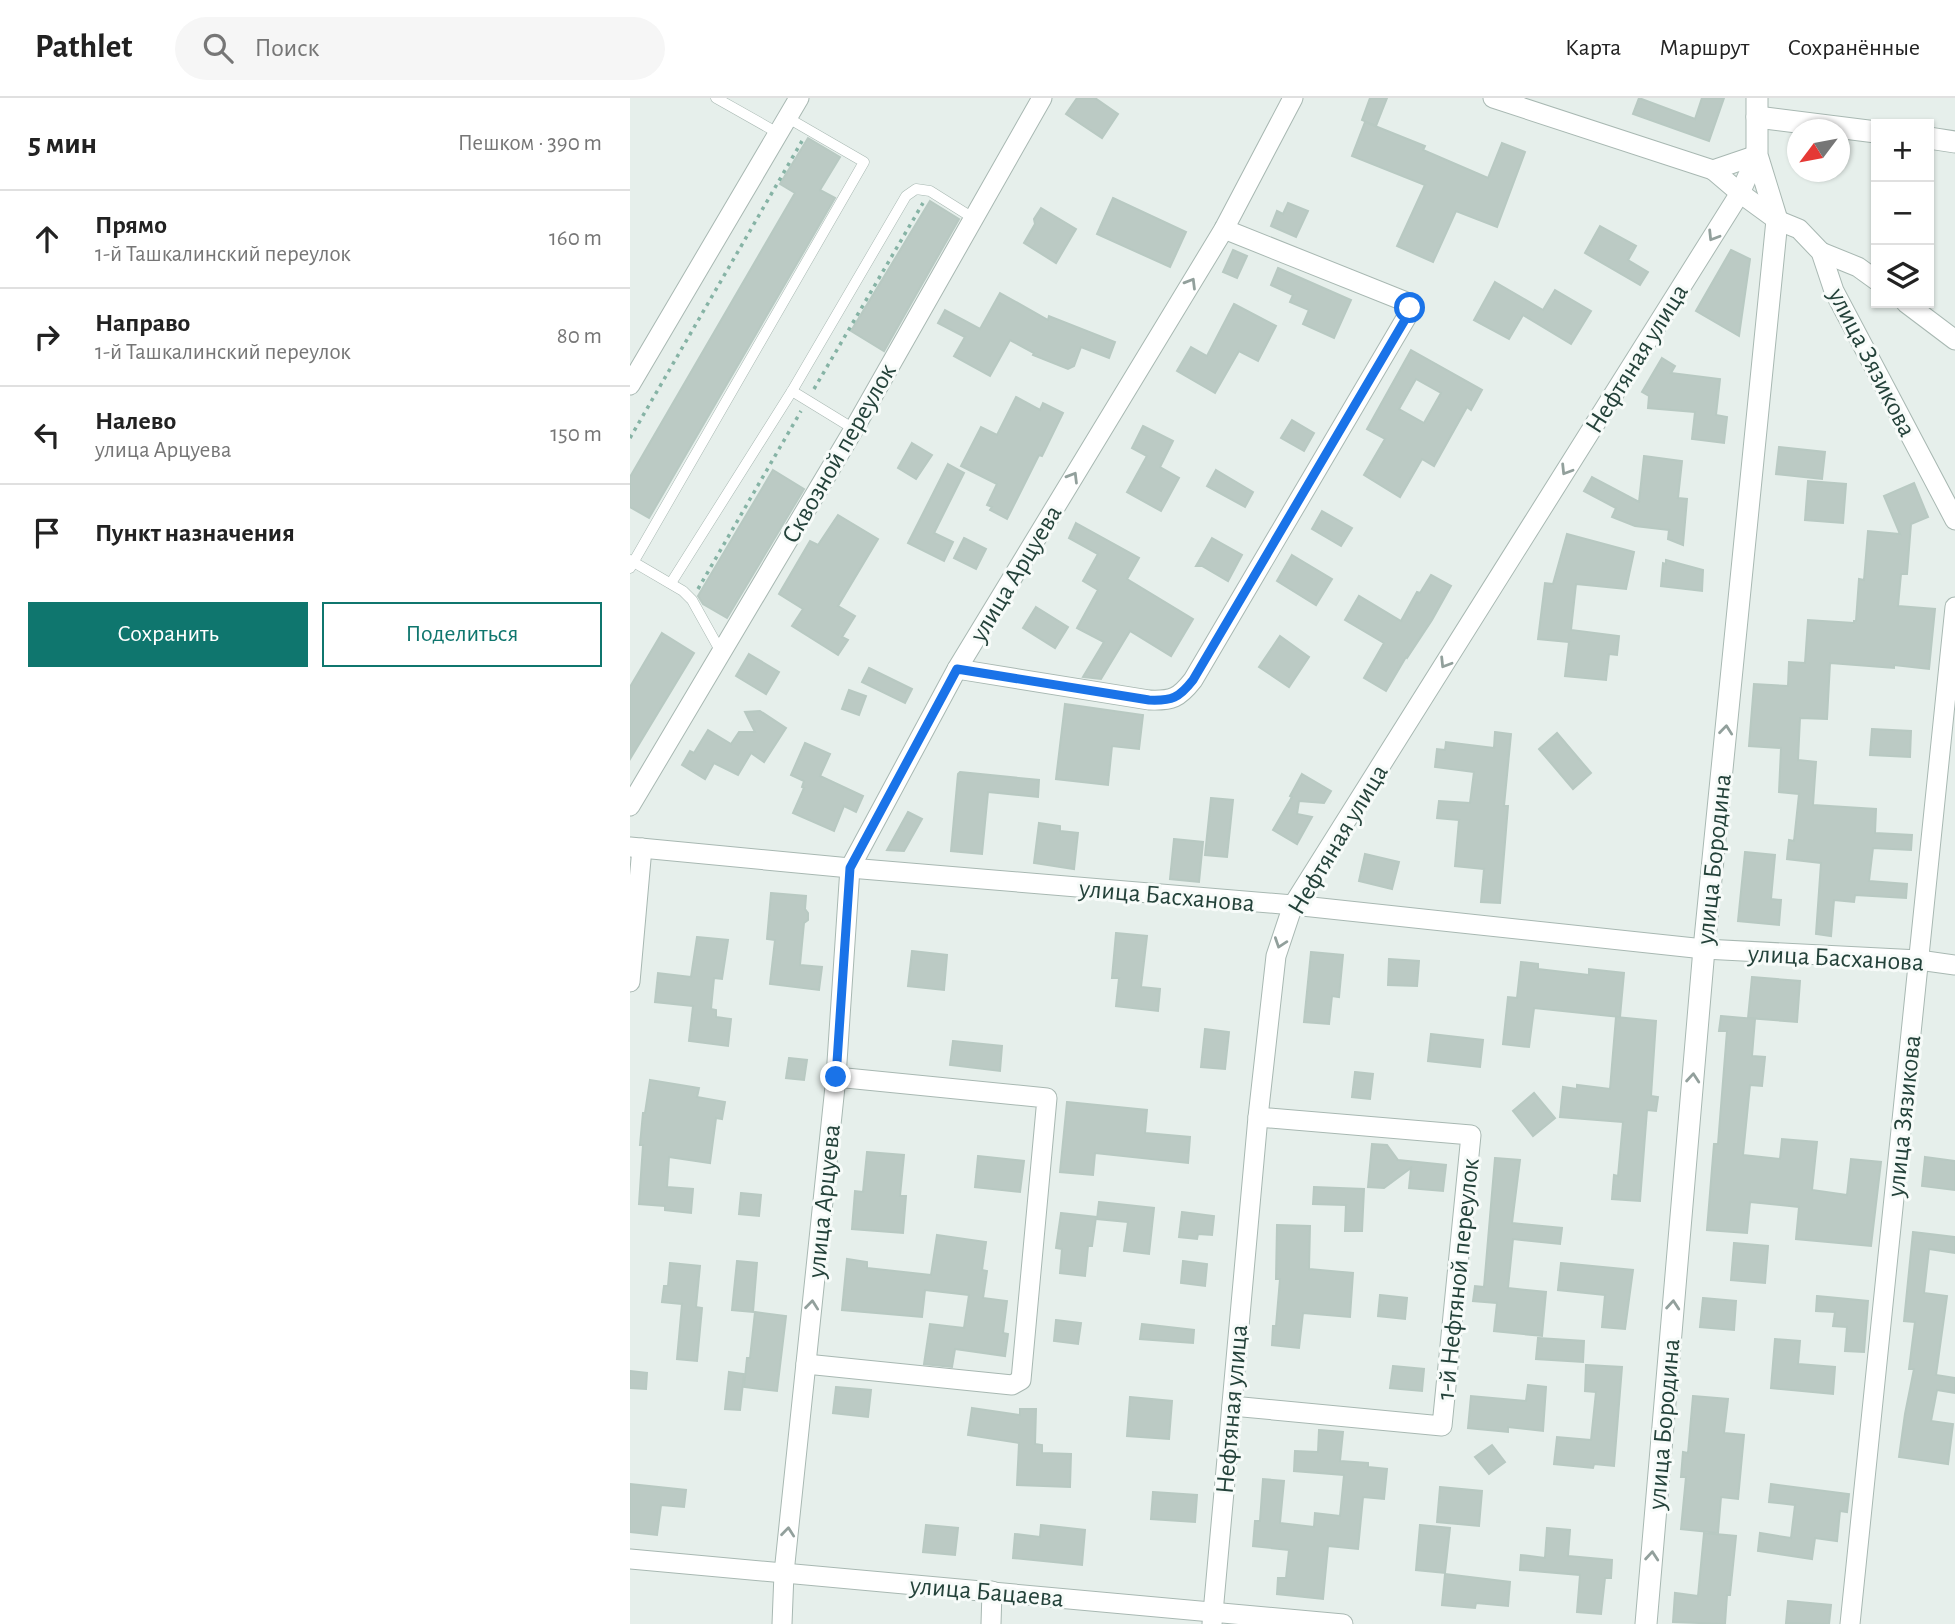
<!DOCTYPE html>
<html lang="ru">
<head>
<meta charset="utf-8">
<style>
  :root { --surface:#fff; --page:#f6f6f6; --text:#222; --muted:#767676; --line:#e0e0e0; --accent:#0f766e }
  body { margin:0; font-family:"Alegreya Sans",sans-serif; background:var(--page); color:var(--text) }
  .controls { position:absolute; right:21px; top:21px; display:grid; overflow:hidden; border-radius:0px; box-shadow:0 2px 5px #0004 }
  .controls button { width:63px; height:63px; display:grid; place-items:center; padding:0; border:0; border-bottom:2px solid var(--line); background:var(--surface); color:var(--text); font:35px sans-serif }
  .compass { position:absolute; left:1157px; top:21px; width:63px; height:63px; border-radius:50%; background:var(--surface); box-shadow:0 2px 5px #0004; rotate:238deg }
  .stop { position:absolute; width:21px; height:21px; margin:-16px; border:5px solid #1a73e8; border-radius:50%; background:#fff }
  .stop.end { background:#1a73e8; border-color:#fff; box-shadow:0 2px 7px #0008 }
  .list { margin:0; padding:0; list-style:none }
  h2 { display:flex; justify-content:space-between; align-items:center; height:91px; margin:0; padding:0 28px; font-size:30px }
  h2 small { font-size:23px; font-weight:400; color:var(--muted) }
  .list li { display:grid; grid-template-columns:46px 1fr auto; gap:21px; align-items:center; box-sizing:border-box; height:98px; padding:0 28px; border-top:2px solid var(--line) }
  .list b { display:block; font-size:26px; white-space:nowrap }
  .list p { margin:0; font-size:23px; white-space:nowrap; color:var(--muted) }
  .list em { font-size:23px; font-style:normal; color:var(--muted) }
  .actions { display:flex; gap:14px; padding:21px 28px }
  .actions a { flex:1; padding:16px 0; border:2px solid var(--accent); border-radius:0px; text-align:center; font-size:24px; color:var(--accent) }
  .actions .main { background:var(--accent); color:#fff }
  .icon { flex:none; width:38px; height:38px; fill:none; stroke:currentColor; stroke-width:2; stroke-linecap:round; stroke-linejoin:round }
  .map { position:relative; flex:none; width:1325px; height:1526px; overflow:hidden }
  header { display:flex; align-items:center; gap:42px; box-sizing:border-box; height:98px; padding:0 35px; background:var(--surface); border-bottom:2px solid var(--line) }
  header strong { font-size:33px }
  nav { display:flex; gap:38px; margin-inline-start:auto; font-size:24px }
  .search { width:490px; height:63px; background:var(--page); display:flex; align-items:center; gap:18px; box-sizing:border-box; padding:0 24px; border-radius:38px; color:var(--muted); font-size:26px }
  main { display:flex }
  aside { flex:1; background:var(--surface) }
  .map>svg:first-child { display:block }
  .building { fill:#bbcac4; stroke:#b8c9c2; stroke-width:2; fill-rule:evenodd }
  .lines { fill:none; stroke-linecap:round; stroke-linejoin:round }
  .service-casing { stroke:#a8b8b2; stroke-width:11 }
  .minor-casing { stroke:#a8b8b2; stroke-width:21 }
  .tertiary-casing { stroke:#a8b8b2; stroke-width:23 }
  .path { stroke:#86b3a5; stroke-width:3.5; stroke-dasharray:3.5 5; stroke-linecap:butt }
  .service { stroke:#fff; stroke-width:10 }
  .minor { stroke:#fff; stroke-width:19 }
  .tertiary { stroke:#fff; stroke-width:21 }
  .oneway { stroke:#92a09c }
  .route { stroke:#1a73e8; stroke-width:9 }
  .labels { text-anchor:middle; stroke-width:6; stroke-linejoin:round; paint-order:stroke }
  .street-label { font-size:26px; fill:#24423a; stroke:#f7fbf9 }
</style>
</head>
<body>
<header>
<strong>Pathlet</strong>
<div class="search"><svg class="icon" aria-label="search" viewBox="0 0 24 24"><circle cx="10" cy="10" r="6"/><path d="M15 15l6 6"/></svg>Поиск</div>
<nav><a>Карта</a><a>Маршрут</a><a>Сохранённые</a></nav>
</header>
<main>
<aside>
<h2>5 мин<small>Пешком · 390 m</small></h2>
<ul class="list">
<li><svg class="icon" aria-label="ahead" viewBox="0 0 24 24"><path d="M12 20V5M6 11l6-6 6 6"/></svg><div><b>Прямо</b><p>1-й Ташкалинский переулок</p></div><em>160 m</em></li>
<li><svg class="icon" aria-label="right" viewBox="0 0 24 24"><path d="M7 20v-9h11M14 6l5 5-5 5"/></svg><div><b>Направо</b><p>1-й Ташкалинский переулок</p></div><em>80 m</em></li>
<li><svg class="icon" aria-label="left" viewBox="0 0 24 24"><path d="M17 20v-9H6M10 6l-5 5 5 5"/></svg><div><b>Налево</b><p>улица Арцуева</p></div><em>150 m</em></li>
<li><svg class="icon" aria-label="arrive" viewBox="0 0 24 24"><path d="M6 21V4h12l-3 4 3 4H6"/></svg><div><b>Пункт назначения</b></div></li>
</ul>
<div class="actions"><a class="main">Сохранить</a><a>Поделиться</a></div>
</aside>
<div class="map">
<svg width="1325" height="1526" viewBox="0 0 1325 1526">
  <rect width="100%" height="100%" fill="#e6efeb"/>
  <g class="building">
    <polygon points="447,0 465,0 488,16 472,40 436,16"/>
    <polygon points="740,0 757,0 746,28 732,22"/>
    <polygon points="1009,0 1065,21 1072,0 1094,0 1079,43 1003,16"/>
    <polygon points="735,24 795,48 793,52 858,80 872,45 895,54 867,129 826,113 803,164 767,148 795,87 722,58"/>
    <polygon points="178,40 210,59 190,92 205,100 19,420 0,409 0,379 165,95 150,86"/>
    <polygon points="483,100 556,134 540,169 467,136"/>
    <polygon points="300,103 329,121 254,253 221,233"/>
    <polygon points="658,105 678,113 666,139 641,128 647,113 653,116"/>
    <polygon points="411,110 446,131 426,165 394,145 405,126 404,121"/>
    <polygon points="970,128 1006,148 998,162 1018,174 1010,187 955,155"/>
    <polygon points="603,152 617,158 607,180 593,174"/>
    <polygon points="1101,152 1120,161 1109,238 1066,213"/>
    <polygon points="648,170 721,202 704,240 673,226 679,212 660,204 663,197 641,187"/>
    <polygon points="865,184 913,212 925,192 961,213 941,246 893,217 879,241 844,222"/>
    <polygon points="370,195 418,222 419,218 485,244 479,260 451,249 444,268 438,271 403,257 404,255 380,242 360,278 324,258 335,239 308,225 315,212 350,231"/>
    <polygon points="604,206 646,228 628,263 609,253 585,295 547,273 561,249 577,258"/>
    <path d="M781 252 852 292 841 312 837 309 804 368 792 361 770 399 734 377 755 341 737 331ZM786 281 811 295 794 325 769 311Z"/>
    <polygon points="1032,260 1045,268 1041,275 1090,281 1086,317 1097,319 1094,345 1062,341 1065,314 1018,310 1019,298 1012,294"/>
    <polygon points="386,299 410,312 413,305 433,315 412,358 409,357 377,421 360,412 362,409 357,407 367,386 331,368 351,329 367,337"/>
    <polygon points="662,322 684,335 674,353 651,340"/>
    <polygon points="513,328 543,343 530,369 549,380 531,413 497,394 517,358 502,350"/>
    <polygon points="282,345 302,357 286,381 268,370"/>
    <polygon points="1149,349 1195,354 1192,381 1146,376"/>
    <polygon points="1014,358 1052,363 1048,400 1057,401 1053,447 1038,441 1039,432 1005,428 982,419 986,410 954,393 962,379 1009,404"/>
    <polygon points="318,366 334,375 304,435 323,444 314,463 278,445"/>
    <polygon points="143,372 174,391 97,520 73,506 68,498"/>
    <polygon points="586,372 623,394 615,409 577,388"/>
    <polygon points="1178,383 1216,386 1213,425 1175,422"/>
    <polygon points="1284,385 1298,419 1281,426 1277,476 1271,476 1268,508 1305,511 1299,571 1264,567 1264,570 1200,565 1197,621 1170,620 1168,662 1186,664 1183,707 1246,711 1245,735 1282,737 1281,752 1243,750 1239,783 1277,786 1276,800 1225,797 1224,804 1204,802 1201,838 1186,836 1191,765 1157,761 1159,742 1164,743 1169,696 1149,694 1151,650 1119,648 1124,586 1158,588 1159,564 1175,565 1178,522 1224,525 1224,523 1226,523 1229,481 1234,482 1238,433 1270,436 1254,398"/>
    <polygon points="692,413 722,430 711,448 682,431"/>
    <polygon points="208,417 248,441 208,508 225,518 212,539 218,542 208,557 162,528 173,511 149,496 180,443 188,447"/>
    <polygon points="446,425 509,460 497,481 563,521 541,558 500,533 471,581 453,579 474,544 447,530 468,492 453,483 468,456 439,440"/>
    <polygon points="937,436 1004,454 996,491 946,486 941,532 989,538 987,557 979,556 976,582 935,578 939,544 908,541 915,485 923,486"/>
    <polygon points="334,440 356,451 346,471 324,460"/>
    <polygon points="582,440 612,457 598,483 572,468 566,468"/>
    <polygon points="662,457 702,481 686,507 647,483"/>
    <polygon points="1036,462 1073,472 1072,493 1031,488 1033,465 1036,466"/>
    <polygon points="801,477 821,488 802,522 777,560 776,559 756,593 734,580 754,545 715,522 729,498 771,523 787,494 790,495"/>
    <polygon points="406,509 438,529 425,550 393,530"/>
    <polygon points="32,535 64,555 0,661 0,589"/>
    <polygon points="650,538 679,559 659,589 629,569"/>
    <polygon points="119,556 149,574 136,596 106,578"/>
    <polygon points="239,570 282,591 275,605 232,584"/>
    <polygon points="219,592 236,598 229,617 212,611"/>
    <polygon points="435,606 513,617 509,651 482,648 478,687 426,681"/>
    <polygon points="130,613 156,630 134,664 121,655 108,677 84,665 75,681 52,667 60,653 64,655 78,632 101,646 109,634 125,634 115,614"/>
    <polygon points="1242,631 1281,633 1280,659 1240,657"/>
    <polygon points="865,634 881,636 874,708 878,708 870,805 851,804 854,771 825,768 829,722 807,720 809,703 840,705 844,674 805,669 807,651 815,652 816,644 864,650"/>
    <polygon points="927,635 961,675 943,691 909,651"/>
    <polygon points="175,645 200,656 190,678 233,698 226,714 214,708 204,733 163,715 174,690 172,689 174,683 161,677"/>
    <polygon points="330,674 409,682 408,699 358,694 352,756 321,753 328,676"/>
    <polygon points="672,676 701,693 694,705 669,703 667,716 682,719 667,746 643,732 662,699 660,698"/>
    <polygon points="581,700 603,702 597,759 575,757"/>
    <polygon points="278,714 292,721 274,753 257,752"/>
    <polygon points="409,725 430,728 430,733 448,735 444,771 404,765"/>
    <polygon points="544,741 573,744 569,784 540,781"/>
    <polygon points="1115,754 1145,757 1141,801 1151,802 1149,827 1108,823"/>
    <polygon points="735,756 769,764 762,791 729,783"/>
    <polygon points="141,795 176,798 175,811 178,815 178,822 174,825 170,867 192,869 189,892 140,886 145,842 137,841"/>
    <polygon points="486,835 517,838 511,889 530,891 528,913 486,908 489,880 482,880"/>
    <polygon points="67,839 98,842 92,881 84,880 81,911 86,912 86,919 101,921 98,948 59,943 63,908 25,904 28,875 61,879"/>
    <polygon points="282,853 317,857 314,892 278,888"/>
    <polygon points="681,854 713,857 709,899 702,898 699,926 674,924"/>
    <polygon points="759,861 789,863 787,888 758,887"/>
    <polygon points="891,864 908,866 908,871 959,877 959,871 994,875 990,919 904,910 899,949 873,946 878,899 887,900"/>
    <polygon points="1122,879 1170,883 1167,924 1118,920"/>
    <polygon points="1091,918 1125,921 1122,958 1135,959 1132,988 1120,987 1113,1057 1150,1061 1152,1041 1187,1044 1182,1092 1217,1097 1221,1061 1251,1064 1241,1148 1166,1141 1169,1109 1120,1104 1117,1135 1077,1132 1084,1046 1088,1046 1097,933 1089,933"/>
    <polygon points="986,919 1026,923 1021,998 1028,999 1026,1013 1017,1012 1010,1103 982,1101 984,1077 988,1078 993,1024 930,1019 933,989 947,991 947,987 980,991"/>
    <polygon points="575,931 599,934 595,971 571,969"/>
    <polygon points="801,936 853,942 850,969 798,963"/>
    <polygon points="323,943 372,948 370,973 320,967"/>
    <polygon points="159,960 177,962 174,982 156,980"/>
    <polygon points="725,974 743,976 740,1001 722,999"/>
    <polygon points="20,982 69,990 67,999 95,1004 92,1021 86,1020 80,1065 39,1059 37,1089 63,1091 61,1115 35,1112 35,1108 9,1106 13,1047 10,1047 13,1015 15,1015"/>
    <polygon points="904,995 925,1020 903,1038 883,1013"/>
    <polygon points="437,1004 517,1012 515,1035 560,1039 558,1065 465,1055 463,1077 430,1074"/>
    <polygon points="742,1046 757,1047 768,1062 816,1067 813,1093 779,1090 781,1070 754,1090 738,1089"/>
    <polygon points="237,1054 274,1057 270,1098 276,1098 273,1135 222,1131 225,1093 233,1094"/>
    <polygon points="348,1058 394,1063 390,1094 345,1089"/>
    <polygon points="1295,1059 1325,1063 1325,1092 1292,1088"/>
    <polygon points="865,1060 890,1062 882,1125 932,1130 930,1146 883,1141 878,1190 916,1194 912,1238 864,1233 867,1205 843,1203 845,1188 854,1189"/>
    <polygon points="684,1089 734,1091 732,1133 715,1133 716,1107 683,1106"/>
    <polygon points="111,1095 131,1097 129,1118 109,1116"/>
    <polygon points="469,1104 524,1110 519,1156 494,1153 498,1124 467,1121"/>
    <polygon points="552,1114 584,1118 582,1137 568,1136 567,1141 549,1139"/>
    <polygon points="431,1115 466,1119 462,1148 458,1148 455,1178 430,1175 432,1151 426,1150"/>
    <polygon points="647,1127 680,1128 679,1171 723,1175 720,1219 673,1215 669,1250 642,1247 643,1228 646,1228 650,1181 646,1181"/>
    <polygon points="1283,1134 1325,1139 1325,1155 1299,1151 1294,1195 1317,1198 1306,1277 1325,1280 1325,1295 1307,1292 1301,1323 1323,1326 1318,1366 1269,1359 1275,1316 1284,1271 1279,1271 1285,1224 1274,1223"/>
    <polygon points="307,1137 356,1144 352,1172 357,1173 353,1200 377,1203 373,1235 378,1236 375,1258 325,1251 322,1269 294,1266 300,1226 334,1230 339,1197 295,1192 292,1219 212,1212 217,1161 237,1164 237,1170 301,1177"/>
    <polygon points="1104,1145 1138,1148 1135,1185 1101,1182"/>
    <polygon points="107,1163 127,1165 123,1214 102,1212"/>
    <polygon points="553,1163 577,1166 575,1188 551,1185"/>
    <polygon points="40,1165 70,1168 66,1209 72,1210 67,1263 47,1261 52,1206 32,1204 34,1188 38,1188"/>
    <polygon points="931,1165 1003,1172 995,1231 972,1229 975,1197 928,1192"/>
    <polygon points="750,1197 777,1200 775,1221 748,1218"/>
    <polygon points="1187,1198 1238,1203 1234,1254 1215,1253 1217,1229 1203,1228 1205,1214 1186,1213"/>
    <polygon points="1073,1200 1106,1203 1104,1232 1070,1229"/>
    <polygon points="125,1214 156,1218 147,1293 114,1289 117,1260 120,1260"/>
    <polygon points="426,1222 451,1225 448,1246 424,1243"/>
    <polygon points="512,1226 564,1232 563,1245 510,1241"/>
    <polygon points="908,1240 954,1243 953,1264 906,1261"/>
    <polygon points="1145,1241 1170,1243 1168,1266 1205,1269 1203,1296 1141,1290"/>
    <polygon points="956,1267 992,1269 984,1368 964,1366 963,1370 924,1366 927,1339 961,1342 966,1294 955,1293"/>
    <polygon points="763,1268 794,1271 792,1293 760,1290"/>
    <polygon points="0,1273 17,1275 16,1291 0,1290"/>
    <polygon points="99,1274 114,1276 110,1312 95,1311"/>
    <polygon points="898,1287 916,1289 913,1333 878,1329 878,1334 838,1330 841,1298 896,1303"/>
    <polygon points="206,1289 241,1292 238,1319 203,1315"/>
    <polygon points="1063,1298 1098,1301 1094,1335 1114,1337 1108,1401 1091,1399 1088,1435 1051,1431 1056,1379 1051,1379 1053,1354 1058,1355"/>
    <polygon points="500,1299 542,1303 539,1341 497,1338"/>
    <polygon points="342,1310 390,1317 390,1311 406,1311 405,1346 412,1347 412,1355 441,1356 440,1389 387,1387 389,1345 338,1337"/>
    <polygon points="689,1332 713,1334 710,1363 738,1365 738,1369 757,1371 754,1401 733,1399 728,1451 698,1448 693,1501 647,1496 648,1480 656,1480 659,1452 623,1448 625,1423 630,1423 633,1381 654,1383 650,1425 684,1429 685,1415 710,1418 714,1377 664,1373 665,1353 688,1354"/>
    <polygon points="862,1347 875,1364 859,1376 845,1359"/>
    <polygon points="0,1386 56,1392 54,1409 31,1407 27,1437 0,1434"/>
    <polygon points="1141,1386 1219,1396 1217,1414 1210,1413 1207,1443 1185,1440 1182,1461 1128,1453 1130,1435 1161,1440 1165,1407 1139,1404"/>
    <polygon points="810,1389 852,1393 849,1428 807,1424"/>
    <polygon points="523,1394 567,1397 565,1424 521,1421"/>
    <polygon points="296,1427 328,1430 325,1457 293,1454"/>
    <polygon points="411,1427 455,1432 452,1467 383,1460 385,1436 410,1439"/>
    <polygon points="790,1427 820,1430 815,1475 786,1472"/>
    <polygon points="917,1430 940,1432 938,1458 982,1462 981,1480 975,1480 971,1516 947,1514 950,1477 890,1472 891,1457 915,1460"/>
    <polygon points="1074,1435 1106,1438 1100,1497 1097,1497 1095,1526 1043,1524 1045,1495 1068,1498"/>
    <polygon points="815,1476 880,1484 878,1508 846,1505 845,1510 812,1507"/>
    <polygon points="1158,1503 1201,1507 1199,1526 1156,1525"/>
  </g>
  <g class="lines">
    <defs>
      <g id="service">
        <polyline points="86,0 148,35"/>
        <polyline points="162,293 224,331"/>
        <polyline points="0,462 53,493 62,502 91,554"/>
        <polyline points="0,470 234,64 158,20"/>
        <polyline points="41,485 162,293 276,98 286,91 300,93 343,120"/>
      </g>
      <g id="minor">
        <polyline points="863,0 1083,72 1127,57"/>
        <polyline points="1083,72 1110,95 1147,122 1169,131 1191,154 1204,193 1325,422"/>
        <polyline points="1191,154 1228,169 1246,182"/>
        <polyline points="1276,205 1325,242"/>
        <polyline points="0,287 169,0"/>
        <path d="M327 571 519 602C542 603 549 600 563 582L779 215 780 210 774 203 594 131"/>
        <polyline points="0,708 224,331 412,0"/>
        <polyline points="0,749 220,770 663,807 1074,851 1289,862 1325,867"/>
        <polyline points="0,884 12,750"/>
        <polyline points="176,1266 382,1287 391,1282 417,1000 206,979"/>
        <polyline points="602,1308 812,1328 841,1037 628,1019"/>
        <polyline points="0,1461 713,1526"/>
        <polyline points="152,1526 154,1475 206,979 220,770 327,571 594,131 663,0"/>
        <polyline points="361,1526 362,1493"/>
        <polyline points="582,1526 628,1019 646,858 663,807 1110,95 1127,57"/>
        <polyline points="1220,1526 1325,509"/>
      </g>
      <g id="tertiary">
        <polyline points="1127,19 1246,34"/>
        <polyline points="1299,40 1325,44"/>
        <polyline points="1016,1526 1074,851 1147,122 1127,57 1127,0"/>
      </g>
    </defs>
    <use href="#service" class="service-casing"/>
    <use href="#minor" class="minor-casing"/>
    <use href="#tertiary" class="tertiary-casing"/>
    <g class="path">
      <polyline points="184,291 293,105"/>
      <polyline points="0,340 172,43"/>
      <polyline points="68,491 171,313"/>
    </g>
    <use href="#service" class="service"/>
    <use href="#minor" class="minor"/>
    <use href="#tertiary" class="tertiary"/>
  </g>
  <defs><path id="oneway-chevron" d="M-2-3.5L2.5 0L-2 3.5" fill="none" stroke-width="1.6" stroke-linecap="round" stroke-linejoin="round" transform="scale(1.75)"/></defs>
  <g class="oneway">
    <use href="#oneway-chevron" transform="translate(1083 138) rotate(122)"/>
    <use href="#oneway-chevron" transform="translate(561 185) rotate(-59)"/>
    <use href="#oneway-chevron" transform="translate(936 372) rotate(122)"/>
    <use href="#oneway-chevron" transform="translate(443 379) rotate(-59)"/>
    <use href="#oneway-chevron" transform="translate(815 565) rotate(122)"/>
    <use href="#oneway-chevron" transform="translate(1096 632) rotate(-84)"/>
    <use href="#oneway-chevron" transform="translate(650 845) rotate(109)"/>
    <use href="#oneway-chevron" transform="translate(1063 980) rotate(-85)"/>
    <use href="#oneway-chevron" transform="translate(182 1207) rotate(-84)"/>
    <use href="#oneway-chevron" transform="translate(1043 1207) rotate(-85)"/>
    <use href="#oneway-chevron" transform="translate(158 1434) rotate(-84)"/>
    <use href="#oneway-chevron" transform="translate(1022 1458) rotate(-85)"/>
  </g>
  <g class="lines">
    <path class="route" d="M206 979 220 770 327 571 519 602C542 603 549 600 563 582L779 215 780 210"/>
  </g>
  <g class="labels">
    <g class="street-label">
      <text transform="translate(1006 260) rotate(-58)" y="9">Нефтяная улица</text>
      <text transform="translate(1243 264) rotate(63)" y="9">улица Зязикова</text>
      <text transform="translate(208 355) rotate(-60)" y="9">Сквозной переулок</text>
      <text transform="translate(385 475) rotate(-59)" y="9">улица Арцуева</text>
      <text transform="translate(707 741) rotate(-59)" y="9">Нефтяная улица</text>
      <text transform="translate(1083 761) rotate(-84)" y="9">улица Бородина</text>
      <text transform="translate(537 797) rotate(5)" y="9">улица Басханова</text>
      <text transform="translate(1206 859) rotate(3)" y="9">улица Басханова</text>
      <text transform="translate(1273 1018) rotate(-84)" y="9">улица Зязикова</text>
      <text transform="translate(193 1103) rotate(-84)" y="9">улица Арцуева</text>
      <text transform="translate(827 1181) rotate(-84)" y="9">1-й Нефтяной переулок</text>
      <text transform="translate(601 1311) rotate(-85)" y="9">Нефтяная улица</text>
      <text transform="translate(1033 1326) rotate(-85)" y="9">улица Бородина</text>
      <text transform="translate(357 1493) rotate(5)" y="9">улица Бацаева</text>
    </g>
  </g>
</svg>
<div class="controls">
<button>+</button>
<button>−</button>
<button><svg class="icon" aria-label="layers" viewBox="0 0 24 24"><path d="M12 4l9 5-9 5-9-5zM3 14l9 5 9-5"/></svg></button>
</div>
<svg class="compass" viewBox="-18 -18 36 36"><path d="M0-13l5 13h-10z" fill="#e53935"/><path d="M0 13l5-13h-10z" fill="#767676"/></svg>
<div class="stop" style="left:780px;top:210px"></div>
<div class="stop end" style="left:206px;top:979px"></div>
</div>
</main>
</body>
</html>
